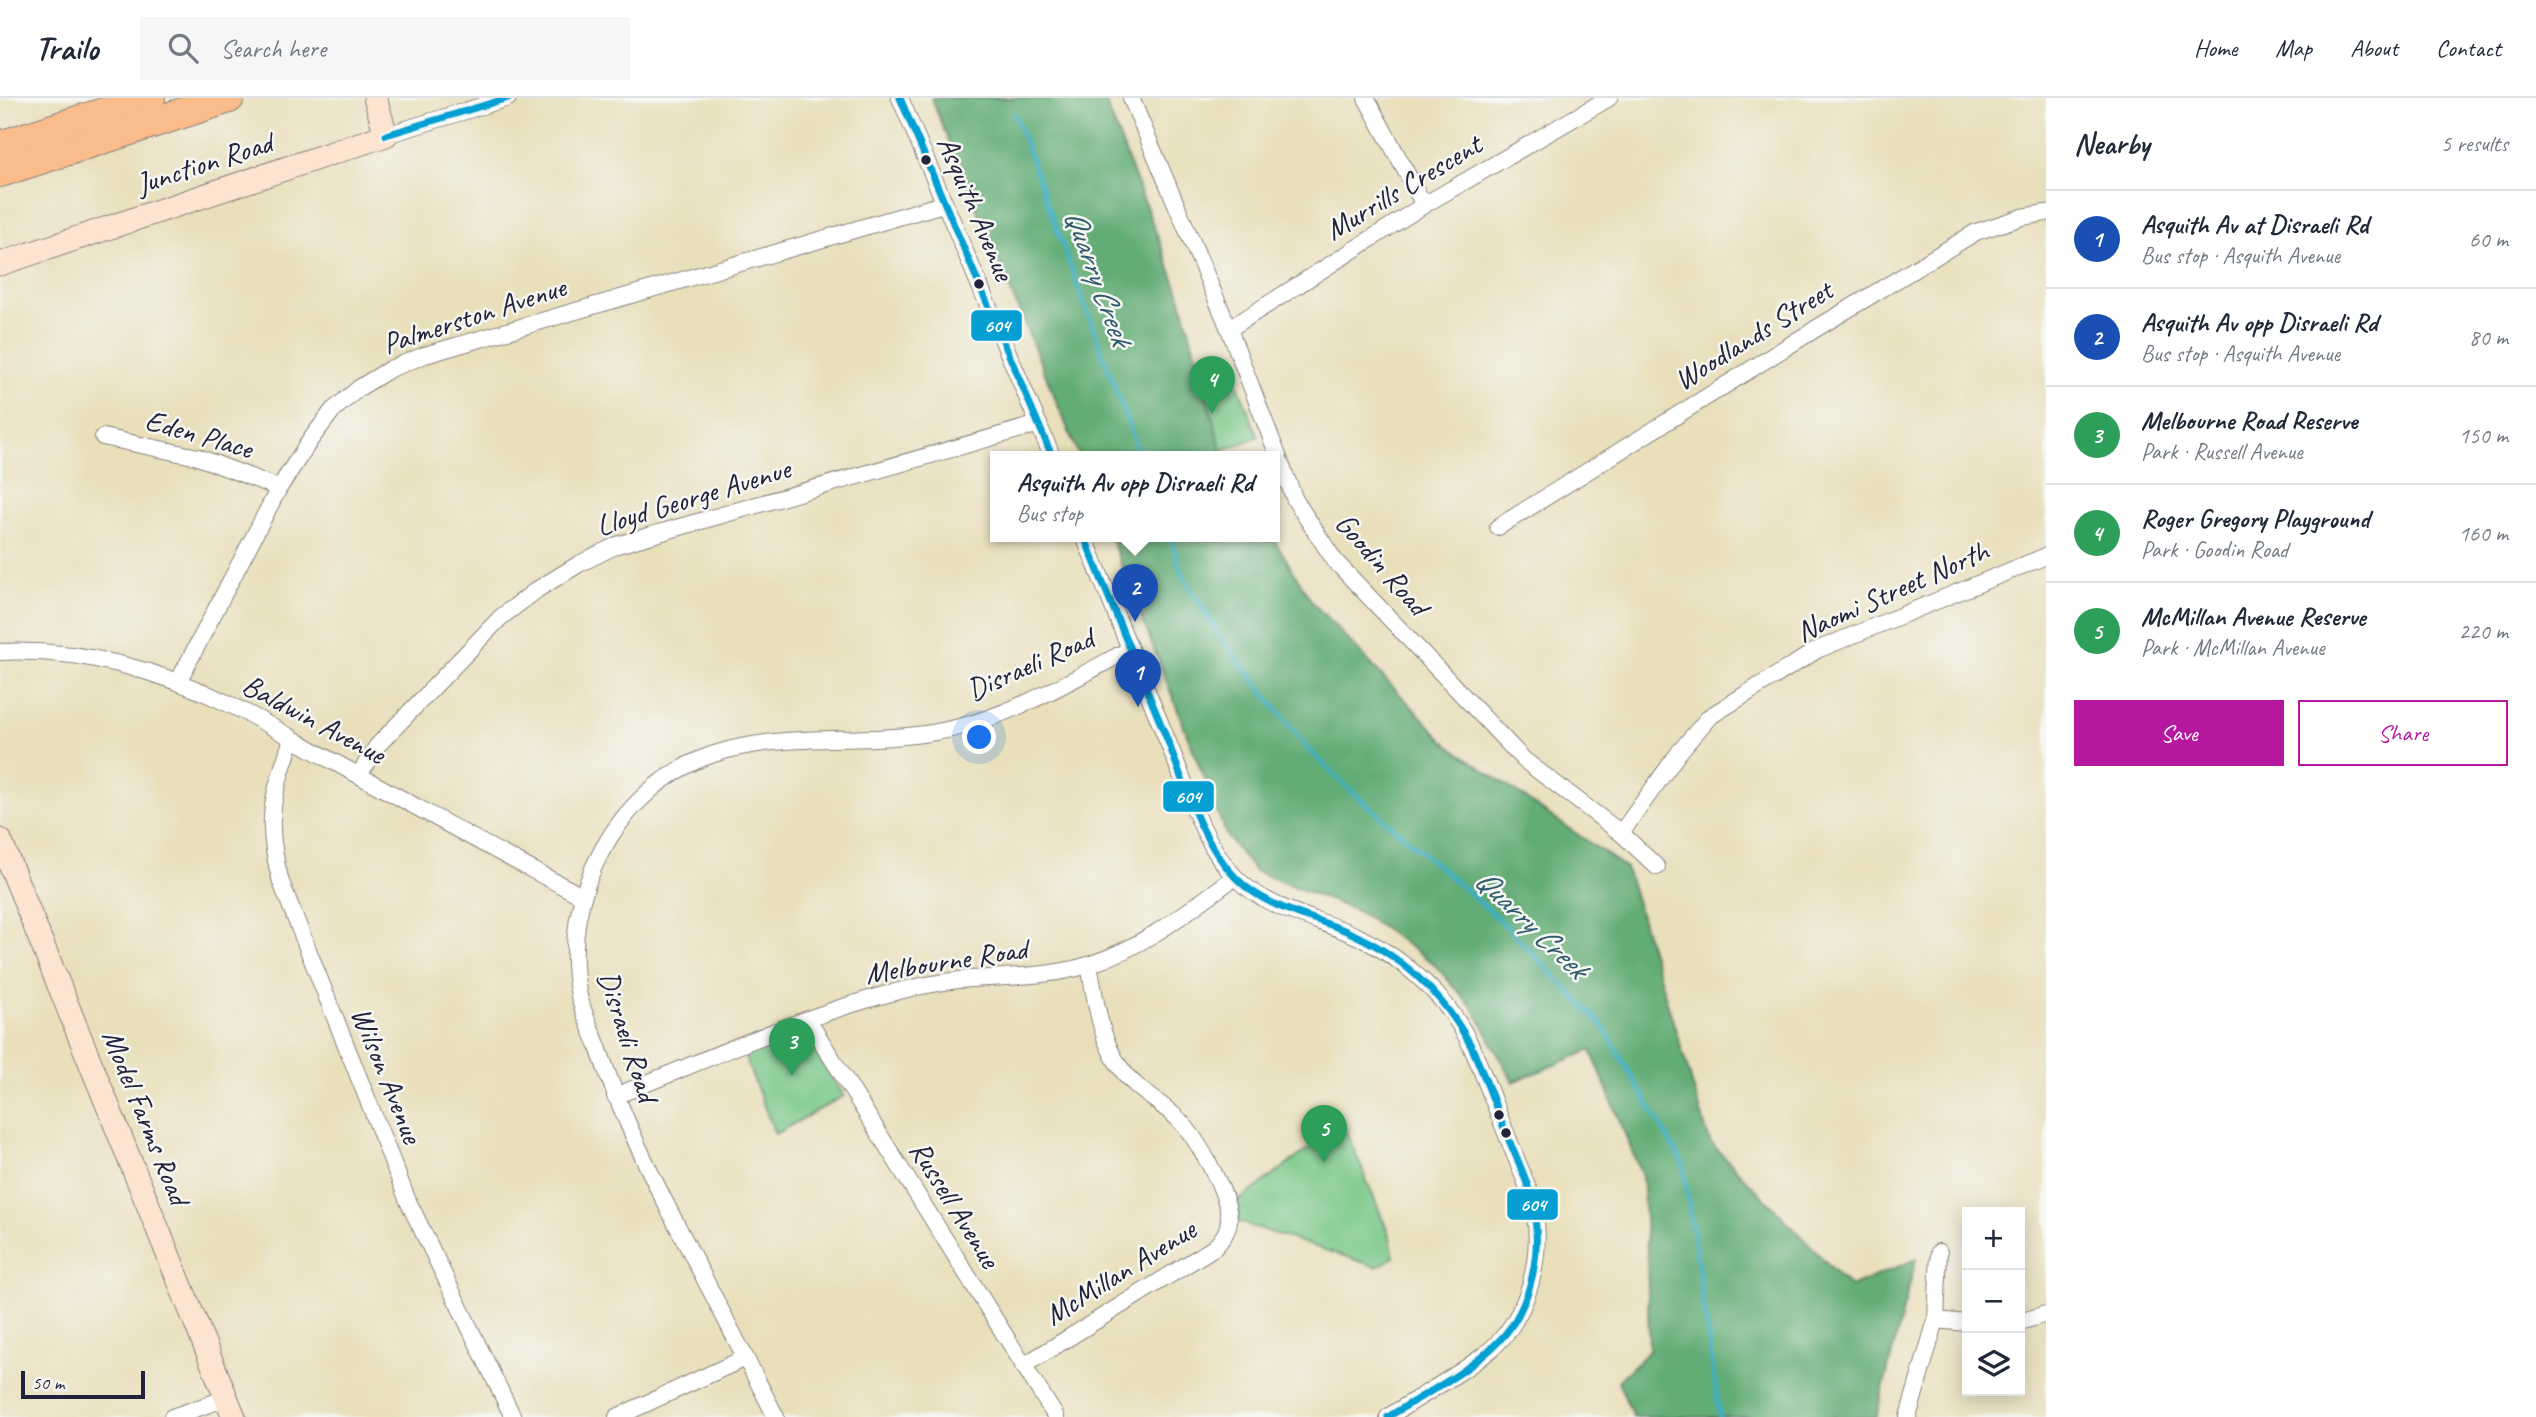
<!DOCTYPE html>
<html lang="en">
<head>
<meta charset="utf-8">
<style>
  :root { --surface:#fff; --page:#f6f6f7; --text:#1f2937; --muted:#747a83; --line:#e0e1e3; --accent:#b5179e }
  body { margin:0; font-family:Caveat,sans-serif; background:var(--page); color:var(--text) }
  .controls { position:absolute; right:21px; bottom:21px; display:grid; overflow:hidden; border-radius:0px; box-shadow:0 4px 18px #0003 }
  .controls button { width:63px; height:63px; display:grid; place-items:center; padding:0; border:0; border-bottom:2px solid var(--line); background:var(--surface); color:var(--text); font:35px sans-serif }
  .scale { position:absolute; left:21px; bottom:18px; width:124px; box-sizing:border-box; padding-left:7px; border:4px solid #22223b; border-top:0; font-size:19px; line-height:24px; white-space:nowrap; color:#22223b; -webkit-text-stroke:5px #f6f6f2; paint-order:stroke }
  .you { position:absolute; left:980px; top:640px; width:24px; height:24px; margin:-18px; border:5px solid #fff; border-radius:50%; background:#1a73e8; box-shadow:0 0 0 10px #1a73e833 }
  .badge { display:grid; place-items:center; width:46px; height:46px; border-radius:50%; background:var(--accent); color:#fff; font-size:23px; font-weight:700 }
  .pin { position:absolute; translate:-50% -58px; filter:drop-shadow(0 2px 4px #0008) }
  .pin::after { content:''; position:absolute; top:37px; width:24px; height:21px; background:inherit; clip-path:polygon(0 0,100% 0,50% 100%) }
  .popup { position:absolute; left:990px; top:353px; width:290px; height:91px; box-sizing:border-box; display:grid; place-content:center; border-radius:0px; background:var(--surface); filter:drop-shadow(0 2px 5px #0005); font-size:23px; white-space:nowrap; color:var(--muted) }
  .popup b { font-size:26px; color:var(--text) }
  .popup::after { content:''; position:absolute; left:50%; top:100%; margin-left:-14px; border:14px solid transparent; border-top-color:var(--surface) }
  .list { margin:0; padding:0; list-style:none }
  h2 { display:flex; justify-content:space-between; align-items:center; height:91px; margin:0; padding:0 28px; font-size:30px }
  h2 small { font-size:23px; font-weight:400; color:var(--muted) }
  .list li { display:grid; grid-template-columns:46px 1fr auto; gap:21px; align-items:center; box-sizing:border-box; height:98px; padding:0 28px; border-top:2px solid var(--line) }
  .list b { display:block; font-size:26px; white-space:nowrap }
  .list p { margin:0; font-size:23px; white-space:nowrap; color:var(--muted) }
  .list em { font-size:23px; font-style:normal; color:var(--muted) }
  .actions { display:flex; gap:14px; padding:21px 28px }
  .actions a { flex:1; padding:16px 0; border:2px solid var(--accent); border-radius:0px; text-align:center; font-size:24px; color:var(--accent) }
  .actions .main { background:var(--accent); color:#fff }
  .icon { flex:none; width:38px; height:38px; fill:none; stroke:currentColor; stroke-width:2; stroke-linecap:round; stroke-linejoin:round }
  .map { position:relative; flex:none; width:2046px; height:1319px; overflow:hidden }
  header { display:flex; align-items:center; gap:42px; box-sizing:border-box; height:98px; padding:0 35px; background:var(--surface); border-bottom:2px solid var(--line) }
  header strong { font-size:33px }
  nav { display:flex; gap:38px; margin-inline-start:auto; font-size:24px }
  .search { width:490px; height:63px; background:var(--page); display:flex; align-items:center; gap:18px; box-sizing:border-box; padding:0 24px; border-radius:0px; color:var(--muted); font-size:26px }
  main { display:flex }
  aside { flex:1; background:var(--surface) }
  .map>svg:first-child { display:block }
  .green { fill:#78c787; stroke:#4d7461; stroke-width:2 }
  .forest { fill:#62ac74; stroke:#426758; stroke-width:2 }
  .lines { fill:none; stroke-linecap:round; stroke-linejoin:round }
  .stream { stroke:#3faebb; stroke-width:5 }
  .street-casing { stroke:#86807b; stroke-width:18 }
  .secondary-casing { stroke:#86807b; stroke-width:25 }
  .highway-casing { stroke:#86807b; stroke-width:32 }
  .street { stroke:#fff; stroke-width:16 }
  .secondary { stroke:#fde4d1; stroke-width:23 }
  .highway { stroke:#fabc8b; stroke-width:30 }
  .bus-1-casing { stroke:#f6f6f2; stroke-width:12 }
  .bus-1 { stroke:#059fd4; stroke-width:7 }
  .bus-dot { fill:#22223b; stroke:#f6f6f2; stroke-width:2.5 }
  .labels { text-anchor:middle; stroke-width:5; stroke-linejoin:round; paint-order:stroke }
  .street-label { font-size:30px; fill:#22223b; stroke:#f6f6f2 }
  .water-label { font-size:32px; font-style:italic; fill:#2e5a6e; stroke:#f6f6f2 }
  .line-badge { stroke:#f6f6f2; stroke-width:2.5 }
  .badge-label { font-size:19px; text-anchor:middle; font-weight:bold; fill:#fff }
</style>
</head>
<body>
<header>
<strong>Trailo</strong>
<div class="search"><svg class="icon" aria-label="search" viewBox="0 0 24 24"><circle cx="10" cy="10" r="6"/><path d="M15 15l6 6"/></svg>Search here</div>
<nav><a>Home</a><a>Map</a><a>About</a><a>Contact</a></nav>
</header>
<main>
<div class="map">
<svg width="2046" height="1319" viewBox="0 0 2046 1319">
  <rect width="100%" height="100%" fill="#f6f6f2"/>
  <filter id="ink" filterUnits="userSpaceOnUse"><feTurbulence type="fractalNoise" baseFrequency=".0143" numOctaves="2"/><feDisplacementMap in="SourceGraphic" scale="14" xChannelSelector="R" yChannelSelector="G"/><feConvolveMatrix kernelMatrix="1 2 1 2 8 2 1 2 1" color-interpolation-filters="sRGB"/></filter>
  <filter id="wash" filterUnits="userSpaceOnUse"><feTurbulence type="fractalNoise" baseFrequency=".00686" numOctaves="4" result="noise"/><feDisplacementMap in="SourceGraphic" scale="28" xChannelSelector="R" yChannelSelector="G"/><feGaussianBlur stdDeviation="1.57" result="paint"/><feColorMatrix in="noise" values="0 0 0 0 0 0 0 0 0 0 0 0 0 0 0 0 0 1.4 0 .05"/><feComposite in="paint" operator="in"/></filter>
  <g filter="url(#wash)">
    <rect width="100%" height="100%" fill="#e9dfbb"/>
    <g class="green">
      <polygon points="1230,266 1258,339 1207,358 1164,294"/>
      <polygon points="797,939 812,947 844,998 775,1036 744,957 786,940"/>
      <polygon points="1343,1025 1390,1139 1394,1159 1377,1169 1239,1124 1236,1105"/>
    </g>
    <g class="forest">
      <polygon points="931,0 1104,0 1179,194 1223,358 1079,358"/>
      <polygon points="1110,438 1272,438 1312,504 1448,647 1626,770 1710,1044 1850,1189 1916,1161 1876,1319 1633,1319 1618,1283 1649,1253 1647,1152 1642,1078 1591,952 1513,984 1474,911 1432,864 1359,814 1255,773 1227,739"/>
    </g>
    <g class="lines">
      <g class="stream">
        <polyline points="1015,17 1140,358"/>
        <polyline points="1169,438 1184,479 1219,537 1307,650 1349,691 1499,821 1602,927 1683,1066 1720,1319"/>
      </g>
    </g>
  </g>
  <g filter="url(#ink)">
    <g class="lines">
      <defs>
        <g id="street">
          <polyline points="900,0 1052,358"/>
          <polyline points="1131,0 1229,231 1295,402 1335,463 1524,662 1621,735 1657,769"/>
          <polyline points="1366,0 1424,107"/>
          <polyline points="386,37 508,0"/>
          <polyline points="1229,231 1424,107 1609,0"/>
          <polyline points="103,339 198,359 279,390"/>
          <polyline points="1498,429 1817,230 1976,134 2022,119 2046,115"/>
          <path d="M1084 438C1113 510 1143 582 1172 654 1189 695 1204 748 1236 780 1269 813 1319 820 1359 839 1406 862 1449 900 1471 948 1480 967 1487 987 1495 1007 1507 1038 1520 1069 1532 1100 1545 1155 1531 1221 1484 1257 1454 1280 1420 1298 1388 1319"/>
          <path d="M0 554C79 550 160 572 231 607 266 624 299 645 334 664 416 708 498 755 582 798"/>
          <polyline points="178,584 279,390 311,341 333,312 359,290 390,271 425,257 943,106"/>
          <path d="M292 641C272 701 264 722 281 784L408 1103 513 1319"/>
          <polyline points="359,677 377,648 501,519 538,491 579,466 617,447 1039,326"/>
          <polyline points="1621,735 1680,653 1709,619 1817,552 2046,458"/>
          <polyline points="808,922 1056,1319"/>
          <path d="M615 998C704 963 794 921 887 896 914 889 943 883 971 881 1011 878 1052 879 1091 866 1146 848 1189 812 1235 779"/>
          <polyline points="1936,1222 1967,1225"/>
          <polyline points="2020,1224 2046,1216"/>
          <path d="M1023 1268 1215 1149C1222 1141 1229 1133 1229 1121 1229 1096 1197 1040 1179 1022 1160 1003 1135 992 1120 969 1099 939 1096 902 1089 867"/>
          <polyline points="172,1319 227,1300"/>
          <polyline points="617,1319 745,1260"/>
          <path d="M776 1319C740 1250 704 1180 668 1110 641 1057 617 1005 598 949 592 933 583 915 579 898 558 799 617 688 714 656 784 633 864 647 936 634 1003 623 1071 583 1130 551"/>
          <polyline points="1908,1319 1936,1222 1939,1154"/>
        </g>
        <g id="secondary">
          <polyline points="0,166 386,37 375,0"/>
          <polyline points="0,742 234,1319"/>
        </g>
        <g id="highway">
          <polyline points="0,48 150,0"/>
          <polyline points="0,74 229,0"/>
        </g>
      </defs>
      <use href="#street" class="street-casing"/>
      <use href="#secondary" class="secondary-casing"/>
      <use href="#highway" class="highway-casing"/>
      <use href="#street" class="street"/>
      <use href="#secondary" class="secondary"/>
      <use href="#highway" class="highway"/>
      <defs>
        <g id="bus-1">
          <polyline points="900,0 1052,358"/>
          <polyline points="386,37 508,0"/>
          <path d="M1084 438C1111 506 1139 573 1167 641 1185 687 1199 741 1235 779 1264 809 1306 817 1344 832 1399 855 1443 895 1471 948 1484 976 1494 1004 1505 1033 1514 1055 1527 1079 1532 1103 1543 1150 1533 1208 1499 1243 1468 1275 1425 1295 1388 1319"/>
        </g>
      </defs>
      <use href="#bus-1" class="bus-1-casing"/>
      <use href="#bus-1" class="bus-1"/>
    </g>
  </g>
  <g class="bus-dot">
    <circle cx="926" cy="62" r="6"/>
    <circle cx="979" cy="186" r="6"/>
    <circle cx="1499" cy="1017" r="6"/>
    <circle cx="1506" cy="1035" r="6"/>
  </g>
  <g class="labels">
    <g class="street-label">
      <text transform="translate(204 65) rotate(-18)" y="10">Junction Road</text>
      <text transform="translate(1403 89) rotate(-31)" y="10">Murrills Crescent</text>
      <text transform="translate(976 110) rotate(67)" y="10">Asquith Avenue</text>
      <text transform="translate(474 217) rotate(-18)" y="10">Palmerston Avenue</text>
      <text transform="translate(1753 237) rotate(-32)" y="10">Woodlands Street</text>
      <text transform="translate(199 336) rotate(16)" y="10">Eden Place</text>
      <text transform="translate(693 399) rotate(-17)" y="10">Lloyd George Avenue</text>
      <text transform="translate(1382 466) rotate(49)" y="10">Goodin Road</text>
      <text transform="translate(1892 493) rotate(-24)" y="10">Naomi Street North</text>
      <text transform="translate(1030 566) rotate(-24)" y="10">Disraeli Road</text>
      <text transform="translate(314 621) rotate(28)" y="10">Baldwin Avenue</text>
      <text transform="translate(946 863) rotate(-9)" y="10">Melbourne Road</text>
      <text transform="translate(628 938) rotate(72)" y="10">Disraeli Road</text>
      <text transform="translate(387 977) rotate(68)" y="10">Wilson Avenue</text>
      <text transform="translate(146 1019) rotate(68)" y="10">Model Farms Road</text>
      <text transform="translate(955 1106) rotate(58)" y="10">Russell Avenue</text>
      <text transform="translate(1120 1174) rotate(-32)" y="10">McMillan Avenue</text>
    </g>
    <g class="water-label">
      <text transform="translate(1099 179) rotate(70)" y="11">Quarry Creek</text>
      <text transform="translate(1532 825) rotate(44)" y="11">Quarry Creek</text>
    </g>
  </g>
  <g class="line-badge">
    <rect x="970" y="211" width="53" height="33" rx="7" fill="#059fd4"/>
    <rect x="1162" y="682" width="53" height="33" rx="7" fill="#059fd4"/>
    <rect x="1506" y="1090" width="53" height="33" rx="7" fill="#059fd4"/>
  </g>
  <g class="badge-label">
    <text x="997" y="234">604</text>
    <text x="1188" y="705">604</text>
    <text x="1533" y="1113">604</text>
  </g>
</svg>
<div class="controls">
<button>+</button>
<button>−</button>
<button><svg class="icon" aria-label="layers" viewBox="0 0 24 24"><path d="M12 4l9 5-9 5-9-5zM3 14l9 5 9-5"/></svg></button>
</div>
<div class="scale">50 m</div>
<div class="you"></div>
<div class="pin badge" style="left:1138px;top:609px;background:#1a4fb4">1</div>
<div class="pin badge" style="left:1135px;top:524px;background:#1a4fb4">2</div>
<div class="popup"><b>Asquith Av opp Disraeli Rd</b>Bus stop</div>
<div class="pin badge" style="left:792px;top:978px;background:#2e9e5b">3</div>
<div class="pin badge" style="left:1212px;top:316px;background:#2e9e5b">4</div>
<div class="pin badge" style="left:1324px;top:1065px;background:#2e9e5b">5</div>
</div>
<aside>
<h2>Nearby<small>5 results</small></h2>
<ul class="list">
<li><span class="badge" style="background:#1a4fb4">1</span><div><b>Asquith Av at Disraeli Rd</b><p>Bus stop · Asquith Avenue</p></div><em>60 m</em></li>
<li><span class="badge" style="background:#1a4fb4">2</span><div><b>Asquith Av opp Disraeli Rd</b><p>Bus stop · Asquith Avenue</p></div><em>80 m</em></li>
<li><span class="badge" style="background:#2e9e5b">3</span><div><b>Melbourne Road Reserve</b><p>Park · Russell Avenue</p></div><em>150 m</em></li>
<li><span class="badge" style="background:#2e9e5b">4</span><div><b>Roger Gregory Playground</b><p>Park · Goodin Road</p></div><em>160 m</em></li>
<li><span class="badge" style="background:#2e9e5b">5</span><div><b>McMillan Avenue Reserve</b><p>Park · McMillan Avenue</p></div><em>220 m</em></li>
</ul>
<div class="actions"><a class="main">Save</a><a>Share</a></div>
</aside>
</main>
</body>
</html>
